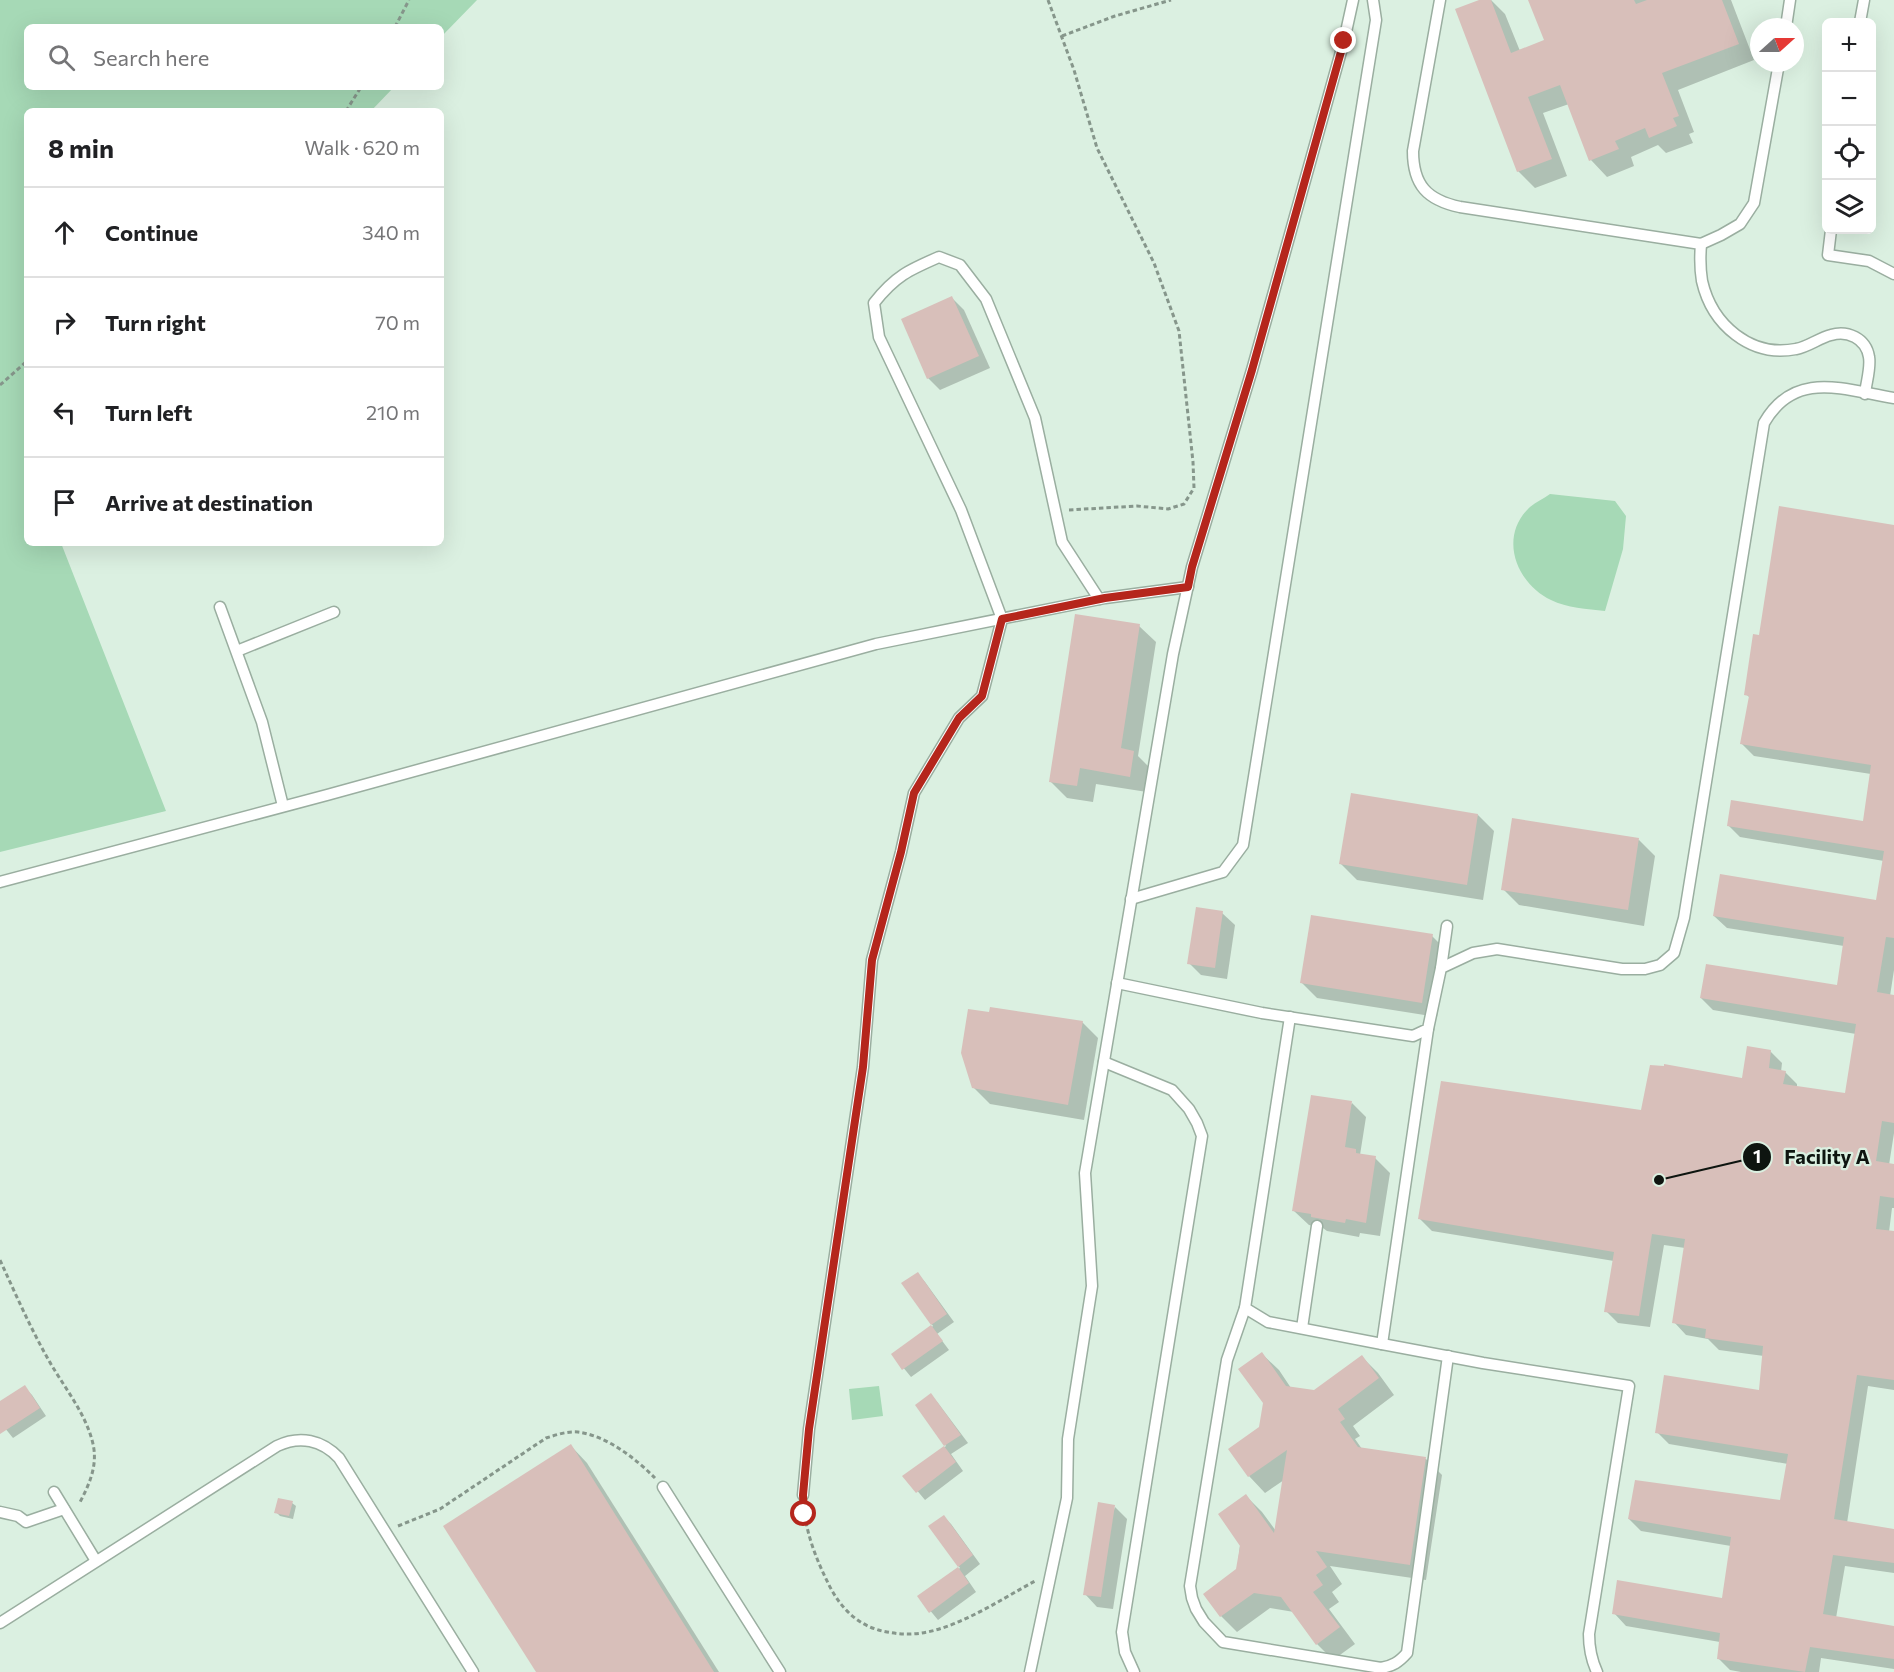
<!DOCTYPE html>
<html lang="en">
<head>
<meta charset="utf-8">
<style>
  :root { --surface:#fff; --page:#f6f6f6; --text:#202124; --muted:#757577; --line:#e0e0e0 }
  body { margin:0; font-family:Commissioner,sans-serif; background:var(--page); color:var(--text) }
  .controls { position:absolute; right:18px; top:18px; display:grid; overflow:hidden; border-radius:9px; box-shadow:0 6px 24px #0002 }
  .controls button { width:54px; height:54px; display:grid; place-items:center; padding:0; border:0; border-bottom:2px solid var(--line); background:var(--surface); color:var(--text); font:30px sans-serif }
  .compass { position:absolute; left:1750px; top:18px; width:54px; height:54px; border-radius:50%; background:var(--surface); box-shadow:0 6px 24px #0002; rotate:69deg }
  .stop { position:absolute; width:18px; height:18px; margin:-14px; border:4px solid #b5261c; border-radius:50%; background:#fff }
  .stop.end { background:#b5261c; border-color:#fff; box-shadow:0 2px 6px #0008 }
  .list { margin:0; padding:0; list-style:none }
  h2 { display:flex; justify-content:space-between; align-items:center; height:78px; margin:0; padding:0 24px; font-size:26px }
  h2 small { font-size:20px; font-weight:400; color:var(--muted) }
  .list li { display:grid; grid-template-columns:39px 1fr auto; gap:18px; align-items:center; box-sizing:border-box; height:90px; padding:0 24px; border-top:2px solid var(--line) }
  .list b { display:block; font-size:22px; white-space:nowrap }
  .list em { font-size:20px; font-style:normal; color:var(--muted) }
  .icon { flex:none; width:33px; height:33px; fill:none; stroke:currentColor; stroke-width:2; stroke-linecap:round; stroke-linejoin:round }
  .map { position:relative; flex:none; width:1894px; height:1672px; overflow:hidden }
  .search { position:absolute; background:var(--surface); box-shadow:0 6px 24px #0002; left:24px; top:24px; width:420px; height:66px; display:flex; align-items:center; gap:15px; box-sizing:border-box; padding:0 21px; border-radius:9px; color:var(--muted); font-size:22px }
  .panel { position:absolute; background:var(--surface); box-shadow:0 6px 24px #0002; left:24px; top:108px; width:420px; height:438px; border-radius:9px }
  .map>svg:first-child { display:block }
  .green { fill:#a6d9b6 }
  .shadow { fill:#0003 }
  .building { fill:#d8bfba }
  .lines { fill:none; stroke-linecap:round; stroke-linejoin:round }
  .lane-casing { stroke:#9aaea0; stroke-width:13 }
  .path { stroke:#86968b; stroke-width:3; stroke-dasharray:4.5 3; stroke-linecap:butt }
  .lane { stroke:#fff; stroke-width:10 }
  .route { stroke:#b5261c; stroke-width:8 }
  .leader { fill:none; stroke:#0e1510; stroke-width:2 }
  .callout-dot { fill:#0e1510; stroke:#dbf0e1; stroke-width:2 }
  .mark-label { font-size:18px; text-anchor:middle; font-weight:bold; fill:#fff }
  .callout-label { font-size:20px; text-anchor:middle; font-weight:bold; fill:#0e1510; stroke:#dbf0e1; stroke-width:4.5; stroke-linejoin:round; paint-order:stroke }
</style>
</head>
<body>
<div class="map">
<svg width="1894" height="1672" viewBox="0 0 1894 1672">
  <rect width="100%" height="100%" fill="#dbf0e1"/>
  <g class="green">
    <polygon points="0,0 477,0 441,37 441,27 27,27 27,87 394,87 371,111 27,111 27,543 61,543 166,811 0,852"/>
    <path d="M1550 494 1615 501 1626 516 1623 549 1605 611C1587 609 1567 608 1551 600 1516 583 1498 537 1530 507 1536 502 1543 499 1550 494Z"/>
    <polygon points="879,1386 883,1416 852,1420 849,1389"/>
  </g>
  <g class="shadow">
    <polygon points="1483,0 1491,0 1505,14 1520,51 1546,41 1530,0 1731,0 1754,60 1678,90 1694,132 1689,134 1693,143 1666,153 1658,145 1631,157 1634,166 1607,177 1591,160 1569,104 1543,113 1567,176 1535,188 1518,171"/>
    <polygon points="952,298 964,310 990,368 940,390 928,378"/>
    <polygon points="1894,526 1894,970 1890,996 1894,996 1894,1133 1889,1165 1894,1166 1894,1208 1892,1208 1889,1232 1894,1233 1894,1390 1868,1386 1847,1523 1894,1531 1894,1573 1845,1566 1836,1618 1894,1627 1894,1669 1821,1658 1819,1672 1741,1672 1730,1670 1718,1658 1720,1642 1626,1626 1614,1613 1723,1600 1731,1546 1641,1531 1629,1519 1781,1502 1788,1464 1669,1444 1657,1432 1760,1392 1764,1356 1719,1350 1708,1339 1686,1335 1674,1322 1685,1248 1664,1245 1650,1327 1618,1323 1606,1311 1614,1261 1432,1231 1420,1219 1642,1112 1743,1080 1770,1051 1782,1063 1781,1072 1785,1072 1797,1084 1797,1088 1846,1094 1856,1034 1713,1010 1701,998 1838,987 1844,946 1727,928 1714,916 1877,901 1884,861 1740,837 1728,825 1864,823 1871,774 1754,756 1742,744 1750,698 1746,694 1760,636"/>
    <polygon points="1139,626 1156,642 1138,756 1150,768 1147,792 1096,784 1093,802 1067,798 1051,782"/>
    <polygon points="1478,815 1494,831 1483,900 1357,880 1341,864"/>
    <polygon points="1639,840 1655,856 1644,926 1519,905 1503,889"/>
    <polygon points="1222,913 1235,925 1227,979 1201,975 1189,963"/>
    <polygon points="1432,936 1447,951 1437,1017 1317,998 1302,983"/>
    <polygon points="1082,1022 1098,1038 1084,1120 990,1104 974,1088"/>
    <polygon points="1352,1103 1366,1117 1360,1155 1375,1158 1390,1173 1380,1236 1360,1233 1359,1237 1327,1231 1323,1228 1309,1225 1294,1211"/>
    <polygon points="918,1274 925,1282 954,1322 937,1334 949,1350 911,1377 893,1355 933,1326 903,1284"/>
    <polygon points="1262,1354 1279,1370 1291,1388 1315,1391 1362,1357 1378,1373 1394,1395 1353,1426 1360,1436 1355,1439 1362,1449 1426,1459 1442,1475 1426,1580 1330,1566 1342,1584 1332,1592 1339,1602 1329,1609 1355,1644 1333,1660 1317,1644 1294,1612 1270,1608 1237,1632 1221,1616 1237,1570 1246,1496 1262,1512 1276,1531 1284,1480 1265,1493 1249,1476 1261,1428 1264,1402"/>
    <polygon points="24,1387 32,1395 46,1416 13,1438 0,1422 0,1403"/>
    <polygon points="931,1395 938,1403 968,1443 951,1454 963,1471 925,1500 905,1476 946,1446 917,1405"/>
    <polygon points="571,1446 587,1463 719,1672 538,1672"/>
    <polygon points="292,1503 296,1506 293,1519 280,1516 276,1512"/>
    <polygon points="1115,1507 1127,1519 1113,1609 1097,1607 1085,1594"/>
    <polygon points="944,1517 951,1524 980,1564 965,1576 976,1592 938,1620 919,1597 960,1568 930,1526"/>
  </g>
  <g class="building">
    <polygon points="1479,0 1491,0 1511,53 1544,40 1528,0 1634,0 1636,4 1647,0 1722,0 1739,44 1662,73 1679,116 1673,118 1677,126 1649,138 1645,128 1615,141 1619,149 1589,161 1560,85 1528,97 1552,159 1517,172 1455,9"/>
    <polygon points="952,296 979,356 927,379 901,319"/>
    <polygon points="1779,506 1894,525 1894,938 1886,937 1877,992 1894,995 1894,1123 1882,1121 1876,1161 1894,1164 1894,1198 1880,1196 1876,1229 1894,1231 1894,1380 1857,1375 1834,1519 1894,1529 1894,1563 1833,1555 1823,1614 1894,1626 1894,1659 1810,1647 1805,1672 1717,1659 1720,1633 1612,1614 1617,1580 1722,1598 1731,1537 1628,1519 1635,1480 1780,1500 1788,1454 1655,1433 1664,1375 1759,1390 1763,1346 1705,1338 1706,1329 1672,1323 1685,1239 1652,1234 1639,1316 1604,1312 1614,1252 1418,1219 1441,1081 1641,1110 1650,1065 1664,1066 1664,1064 1742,1078 1747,1046 1771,1050 1769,1068 1786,1071 1783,1084 1845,1093 1856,1024 1700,998 1706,964 1837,985 1844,937 1713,916 1720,874 1876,900 1884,851 1727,826 1731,800 1863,821 1871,765 1740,744 1749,696 1744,695 1753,634 1759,635"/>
    <polygon points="1075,614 1140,624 1121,748 1134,751 1130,777 1080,768 1077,786 1049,782"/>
    <polygon points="1351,793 1478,814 1467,885 1339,864"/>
    <polygon points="1512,818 1639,838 1628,910 1501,890"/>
    <polygon points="1196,907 1223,911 1215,968 1187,964"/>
    <polygon points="1311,915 1433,934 1422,1003 1300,983"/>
    <polygon points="990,1007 1083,1021 1068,1105 972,1088 961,1053 968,1009 989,1012"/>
    <polygon points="1311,1095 1352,1101 1345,1147 1356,1149 1356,1153 1376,1156 1366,1223 1346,1219 1345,1223 1311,1217 1311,1214 1292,1211"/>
    <polygon points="918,1272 947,1314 931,1325 901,1283"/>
    <polygon points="931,1325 943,1341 902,1370 891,1354"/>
    <polygon points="1262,1352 1286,1386 1314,1390 1362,1355 1379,1378 1338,1409 1345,1419 1340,1422 1358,1447 1426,1457 1410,1565 1316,1551 1327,1567 1316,1575 1323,1585 1313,1592 1340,1627 1316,1645 1281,1597 1254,1593 1220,1617 1203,1594 1236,1569 1240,1546 1218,1514 1246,1494 1274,1533 1287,1450 1248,1477 1228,1449 1259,1427 1263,1403 1238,1369"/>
    <polygon points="25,1385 40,1408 0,1434 0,1401"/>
    <polygon points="931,1393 961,1435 944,1446 915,1405"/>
    <polygon points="571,1444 714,1672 536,1672 443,1526"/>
    <polygon points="944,1446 956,1462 916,1493 902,1476"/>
    <polygon points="278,1498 293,1501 289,1516 274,1513"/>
    <polygon points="1098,1502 1115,1505 1101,1597 1083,1595"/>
    <polygon points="944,1515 973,1555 958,1567 928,1526"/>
    <polygon points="958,1567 969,1583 929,1613 917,1596"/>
  </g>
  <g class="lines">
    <defs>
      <g id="lane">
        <path d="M1440 0 1413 151C1413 185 1427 200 1460 207L1701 244 1721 235 1740 224 1754 203 1779 63"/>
        <polyline points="1860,22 1864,0"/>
        <polyline points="1786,27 1790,0"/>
        <polyline points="1831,230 1828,255 1869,261 1894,274"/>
        <path d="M1701 244C1700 256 1700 269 1702 281 1712 325 1751 358 1796 349 1808 347 1819 338 1831 335 1847 330 1866 338 1869 357 1871 368 1866 383 1865 394"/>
        <polyline points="220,607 262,722 283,806"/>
        <polyline points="237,651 334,612"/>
        <polyline points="0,882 327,795 876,644 1105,598 1188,587"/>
        <polyline points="1131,899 1223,872 1243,845 1376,20 1373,0"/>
        <polyline points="1441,968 1447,926"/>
        <path d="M1117 983 1262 1013 1413 1036 1428 1029 1441 968 1473 953 1497 949 1622 969H1645L1660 965 1674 953 1684 918 1764 423C1795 369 1844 390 1894 398"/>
        <polyline points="1290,1017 1245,1308 1268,1322 1382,1344 1428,1029"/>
        <polyline points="1104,1062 1172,1090 1189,1109 1197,1123 1202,1136 1122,1632 1125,1652 1134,1672"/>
        <path d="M1245 1308 1227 1360 1190 1586 1192 1598 1196 1609 1204 1622 1223 1642 1381 1668C1393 1666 1399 1662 1407 1653L1448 1356"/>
        <polyline points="1302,1328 1317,1226"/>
        <path d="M1382 1344 1483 1363 1629 1386 1589 1634C1589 1648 1591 1659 1597 1672"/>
        <polyline points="663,1487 780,1672"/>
        <polyline points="54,1492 96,1561"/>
        <path d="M803 1495 809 1429 863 1067 872 960 901 852 914 793 959 718 982 696 1002 619 961 510 879 337 874 303C895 276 909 270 939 257L960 265 986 299 1035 418 1062 542 1099 599"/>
        <polyline points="0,1512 18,1516 26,1522 64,1509"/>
        <path d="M0 1623 277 1446C300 1435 322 1440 339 1458L473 1672"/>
        <polyline points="1030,1672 1067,1498 1068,1439 1092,1286 1085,1173 1173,654 1192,567 1252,370 1344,41 1353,0"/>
      </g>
    </defs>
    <use href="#lane" class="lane-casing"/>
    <g class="path">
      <polyline points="1048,0 1074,70 1097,148 1154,263 1179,331 1193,462 1194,488 1184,504 1168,509 1137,506 1069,510"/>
      <polyline points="395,27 409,0"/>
      <polyline points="1062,36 1115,16 1171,0"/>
      <polyline points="346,111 361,87"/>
      <polyline points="0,385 27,361"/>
      <path d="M0 1260C15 1293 30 1327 48 1359 63 1386 86 1413 93 1444 98 1466 89 1485 79 1504"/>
      <path d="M804 1507C806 1534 817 1561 829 1585 841 1609 859 1627 887 1632 893 1633 899 1634 905 1634 947 1636 998 1601 1035 1581"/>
      <path d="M398 1526 440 1509 546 1438C556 1435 567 1431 578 1432 607 1436 635 1458 655 1478"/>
    </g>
    <use href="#lane" class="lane"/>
  </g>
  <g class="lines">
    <polyline class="route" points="804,1514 803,1495 809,1429 863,1067 872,960 901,852 914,793 959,718 982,696 1002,619 1105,598 1188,587 1192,567 1252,370 1344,41"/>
  </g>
  <path class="leader" d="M1659 1180L1757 1157"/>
  <g class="callout-dot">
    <circle cx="1659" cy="1180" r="6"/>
    <circle cx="1757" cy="1157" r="15"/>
  </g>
  <g class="mark-label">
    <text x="1757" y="1163">1</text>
  </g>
  <g class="callout-label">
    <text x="1827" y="1164">Facility A</text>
  </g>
</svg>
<div class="controls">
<button>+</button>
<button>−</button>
<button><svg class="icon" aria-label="locate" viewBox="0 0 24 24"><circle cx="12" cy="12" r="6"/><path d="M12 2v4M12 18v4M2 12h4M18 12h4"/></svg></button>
<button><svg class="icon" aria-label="layers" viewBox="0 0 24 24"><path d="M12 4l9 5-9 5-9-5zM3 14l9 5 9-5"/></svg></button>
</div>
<svg class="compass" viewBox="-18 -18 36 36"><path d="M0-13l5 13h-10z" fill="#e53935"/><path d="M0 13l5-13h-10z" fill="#757577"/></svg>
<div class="stop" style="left:804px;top:1514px"></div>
<div class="stop end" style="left:1344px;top:41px"></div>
<div class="search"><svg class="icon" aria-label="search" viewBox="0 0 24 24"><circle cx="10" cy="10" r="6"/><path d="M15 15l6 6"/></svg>Search here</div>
<section class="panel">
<h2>8 min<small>Walk · 620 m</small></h2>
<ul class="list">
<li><svg class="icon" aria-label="ahead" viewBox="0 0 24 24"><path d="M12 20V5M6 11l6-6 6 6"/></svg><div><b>Continue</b></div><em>340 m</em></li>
<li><svg class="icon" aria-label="right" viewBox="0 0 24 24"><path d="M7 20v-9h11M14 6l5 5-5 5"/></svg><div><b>Turn right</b></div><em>70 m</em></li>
<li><svg class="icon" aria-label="left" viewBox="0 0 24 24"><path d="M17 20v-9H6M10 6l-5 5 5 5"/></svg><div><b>Turn left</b></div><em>210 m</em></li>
<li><svg class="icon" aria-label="arrive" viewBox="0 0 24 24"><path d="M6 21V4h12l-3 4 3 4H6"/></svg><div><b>Arrive at destination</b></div></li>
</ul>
</section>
</div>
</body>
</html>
